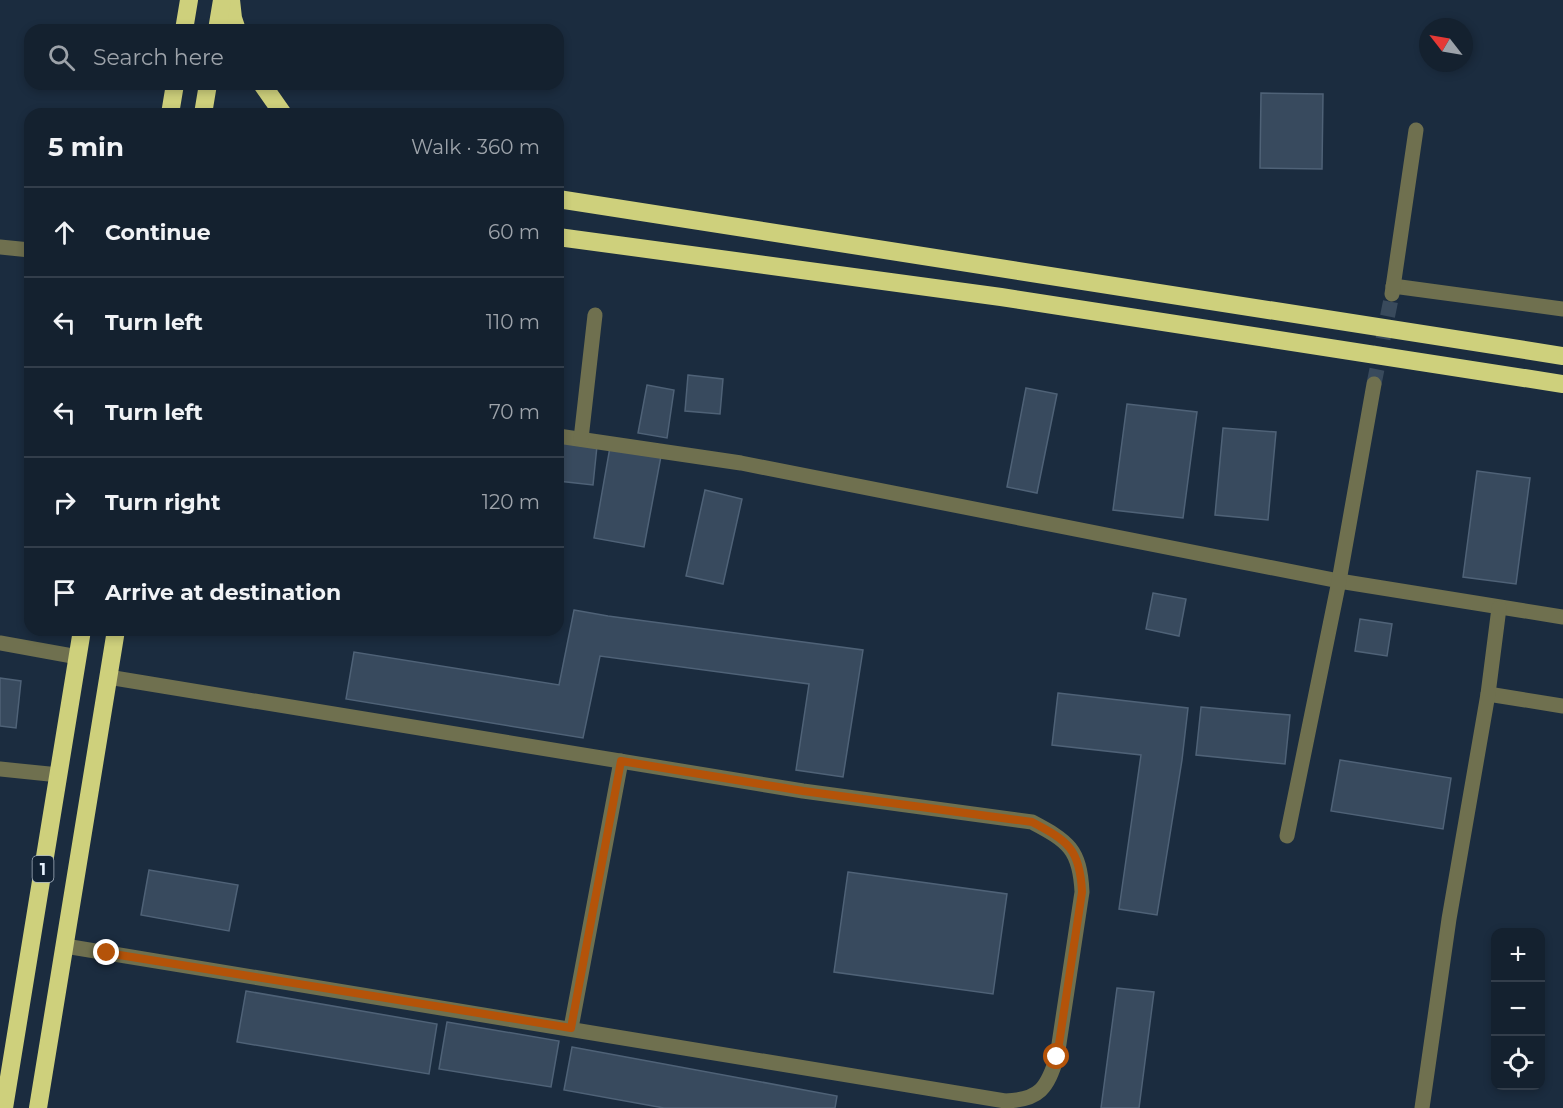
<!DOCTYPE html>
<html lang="en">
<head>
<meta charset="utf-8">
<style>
  :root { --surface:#14212f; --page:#212e3b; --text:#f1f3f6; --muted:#9da3aa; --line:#333e4b }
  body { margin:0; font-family:Montserrat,sans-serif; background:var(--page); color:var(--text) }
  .controls { position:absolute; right:18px; bottom:18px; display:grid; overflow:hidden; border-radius:12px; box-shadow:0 3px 9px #0003 }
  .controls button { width:54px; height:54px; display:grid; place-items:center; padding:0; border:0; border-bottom:2px solid var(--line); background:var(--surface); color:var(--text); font:30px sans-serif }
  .compass { position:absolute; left:1419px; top:18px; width:54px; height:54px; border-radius:50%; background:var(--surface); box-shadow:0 3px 9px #0003; rotate:301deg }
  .stop { position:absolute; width:18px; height:18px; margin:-14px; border:4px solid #b45309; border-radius:50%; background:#fff }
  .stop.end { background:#b45309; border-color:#fff; box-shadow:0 2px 6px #0008 }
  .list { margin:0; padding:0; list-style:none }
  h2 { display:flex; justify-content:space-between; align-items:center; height:78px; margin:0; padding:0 24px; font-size:26px }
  h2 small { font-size:20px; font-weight:400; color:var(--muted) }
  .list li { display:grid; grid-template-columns:39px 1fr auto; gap:18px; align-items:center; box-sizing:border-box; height:90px; padding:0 24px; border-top:2px solid var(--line) }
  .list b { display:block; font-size:22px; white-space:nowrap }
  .list em { font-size:20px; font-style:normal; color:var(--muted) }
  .icon { flex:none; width:33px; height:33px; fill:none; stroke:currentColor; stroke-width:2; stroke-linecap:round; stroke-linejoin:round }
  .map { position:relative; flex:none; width:1563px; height:1108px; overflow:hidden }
  .search { position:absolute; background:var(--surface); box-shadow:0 3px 9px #0003; left:24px; top:24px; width:540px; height:66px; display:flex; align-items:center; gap:15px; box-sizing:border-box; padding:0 21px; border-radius:18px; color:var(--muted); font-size:22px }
  .panel { position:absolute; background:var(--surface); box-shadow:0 3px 9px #0003; left:24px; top:108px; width:540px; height:528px; border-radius:18px }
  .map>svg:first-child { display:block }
  .building { fill:#384a5e; stroke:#4f6277; stroke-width:1.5 }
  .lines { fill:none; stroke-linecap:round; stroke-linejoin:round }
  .minor-tunnel { stroke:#394a5c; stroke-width:15; stroke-dasharray:15 8; stroke-linecap:butt }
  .minor { stroke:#6f704f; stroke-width:15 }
  .highway { stroke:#ced07c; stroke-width:18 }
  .route { stroke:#b45309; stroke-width:8 }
  .labels { text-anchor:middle; stroke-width:4.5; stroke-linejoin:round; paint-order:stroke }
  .shield { fill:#122234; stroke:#a6b3c1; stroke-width:1.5 }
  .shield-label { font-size:16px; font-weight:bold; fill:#e6f1fe }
</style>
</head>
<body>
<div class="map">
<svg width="1563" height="1108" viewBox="0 0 1563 1108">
  <rect width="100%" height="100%" fill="#1b2c3f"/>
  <g class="building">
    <polygon points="1261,93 1323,94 1322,169 1260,168"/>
    <polygon points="688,375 723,379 720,414 685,411"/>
    <polygon points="647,385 674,390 667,438 638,433"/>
    <polygon points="1026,388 1057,394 1037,493 1007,487"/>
    <polygon points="1127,404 1197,412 1183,518 1113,510"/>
    <polygon points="1223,428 1276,432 1268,520 1215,515"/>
    <polygon points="558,442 597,446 593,485 558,481"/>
    <polygon points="610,447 661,456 644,547 594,538"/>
    <polygon points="1477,471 1530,478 1516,584 1463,577"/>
    <polygon points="705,490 742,499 723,584 686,576"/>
    <polygon points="1153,593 1186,599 1179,636 1146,629"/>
    <polygon points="574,610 608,616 863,650 843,777 796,770 809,684 600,656 583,738 346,699 354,652 559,685"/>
    <polygon points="1360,619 1392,624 1387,656 1355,651"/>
    <polygon points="0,678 21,681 16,728 0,726"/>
    <polygon points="1058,693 1188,708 1182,760 1157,915 1119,909 1141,755 1052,745"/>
    <polygon points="1201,707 1290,715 1285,764 1196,755"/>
    <polygon points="1340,760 1451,778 1443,829 1331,811"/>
    <polygon points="149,870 238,885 229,931 141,915"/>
    <polygon points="848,872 1007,894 993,994 834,972"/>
    <polygon points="1117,988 1154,992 1139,1108 1101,1108"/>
    <polygon points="246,991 437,1024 429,1074 237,1042"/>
    <polygon points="447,1022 559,1041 551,1087 439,1069"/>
    <polygon points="572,1047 837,1096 835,1108 664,1108 564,1090"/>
  </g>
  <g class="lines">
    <polyline class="minor-tunnel" points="1374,384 1392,294"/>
    <g class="minor">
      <polyline points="0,247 30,250"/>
      <polyline points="1393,286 1563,309"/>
      <polyline points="1392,294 1416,130"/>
      <polyline points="558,436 741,463 1339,581 1563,617"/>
      <polyline points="581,439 595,315"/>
      <polyline points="0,643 78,657"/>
      <polyline points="1488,694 1563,706"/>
      <polyline points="0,769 59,775"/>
      <polyline points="1287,836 1339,581 1374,384"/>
      <path d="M65 946 1005 1101C1040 1100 1047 1088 1057 1057L1082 892C1080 849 1068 841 1032 822L803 791 108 677"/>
      <polyline points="571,1028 621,761"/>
      <polyline points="1422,1108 1449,919 1488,694 1499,608"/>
    </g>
    <g class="highway">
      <polyline points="231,0 233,18 237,30"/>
      <polyline points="184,30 189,0"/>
      <polyline points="217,30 222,0"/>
      <polyline points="262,84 283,114"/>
      <polyline points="170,114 175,84"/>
      <polyline points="203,114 208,84"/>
      <polyline points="558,199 1563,356"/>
      <polyline points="558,237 1001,297 1563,384"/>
      <polyline points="4,1108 82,630"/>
      <polyline points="38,1108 116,630"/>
    </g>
  </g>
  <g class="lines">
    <path class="route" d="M107 953 571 1028 621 761 803 791 1032 822C1068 841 1080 849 1082 892L1057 1057"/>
  </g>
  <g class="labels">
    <rect class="shield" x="32.5" y="856" width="21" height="26" rx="4.5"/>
    <g class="shield-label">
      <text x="43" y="875">1</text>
    </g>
  </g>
</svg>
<div class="controls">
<button>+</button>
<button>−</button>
<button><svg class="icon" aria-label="locate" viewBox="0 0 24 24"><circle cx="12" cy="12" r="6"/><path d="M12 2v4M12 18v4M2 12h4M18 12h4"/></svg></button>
</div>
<svg class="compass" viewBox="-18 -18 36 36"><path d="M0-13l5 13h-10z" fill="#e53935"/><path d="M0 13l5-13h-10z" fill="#9da3aa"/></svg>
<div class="stop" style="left:1057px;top:1057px"></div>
<div class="stop end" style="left:107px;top:953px"></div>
<div class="search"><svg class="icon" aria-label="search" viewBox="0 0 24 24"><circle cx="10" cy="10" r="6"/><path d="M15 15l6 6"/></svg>Search here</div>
<section class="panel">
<h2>5 min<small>Walk · 360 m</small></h2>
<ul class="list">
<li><svg class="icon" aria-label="ahead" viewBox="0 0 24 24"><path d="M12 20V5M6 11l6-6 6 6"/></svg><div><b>Continue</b></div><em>60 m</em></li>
<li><svg class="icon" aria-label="left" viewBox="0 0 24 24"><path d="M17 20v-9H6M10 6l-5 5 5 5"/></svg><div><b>Turn left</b></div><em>110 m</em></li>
<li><svg class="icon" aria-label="left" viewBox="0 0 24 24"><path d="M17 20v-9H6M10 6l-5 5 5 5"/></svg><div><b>Turn left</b></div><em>70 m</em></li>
<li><svg class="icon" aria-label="right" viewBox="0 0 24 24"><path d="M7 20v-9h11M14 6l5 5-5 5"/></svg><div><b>Turn right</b></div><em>120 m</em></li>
<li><svg class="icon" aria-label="arrive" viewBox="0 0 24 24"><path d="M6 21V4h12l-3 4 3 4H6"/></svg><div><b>Arrive at destination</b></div></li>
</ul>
</section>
</div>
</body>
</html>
